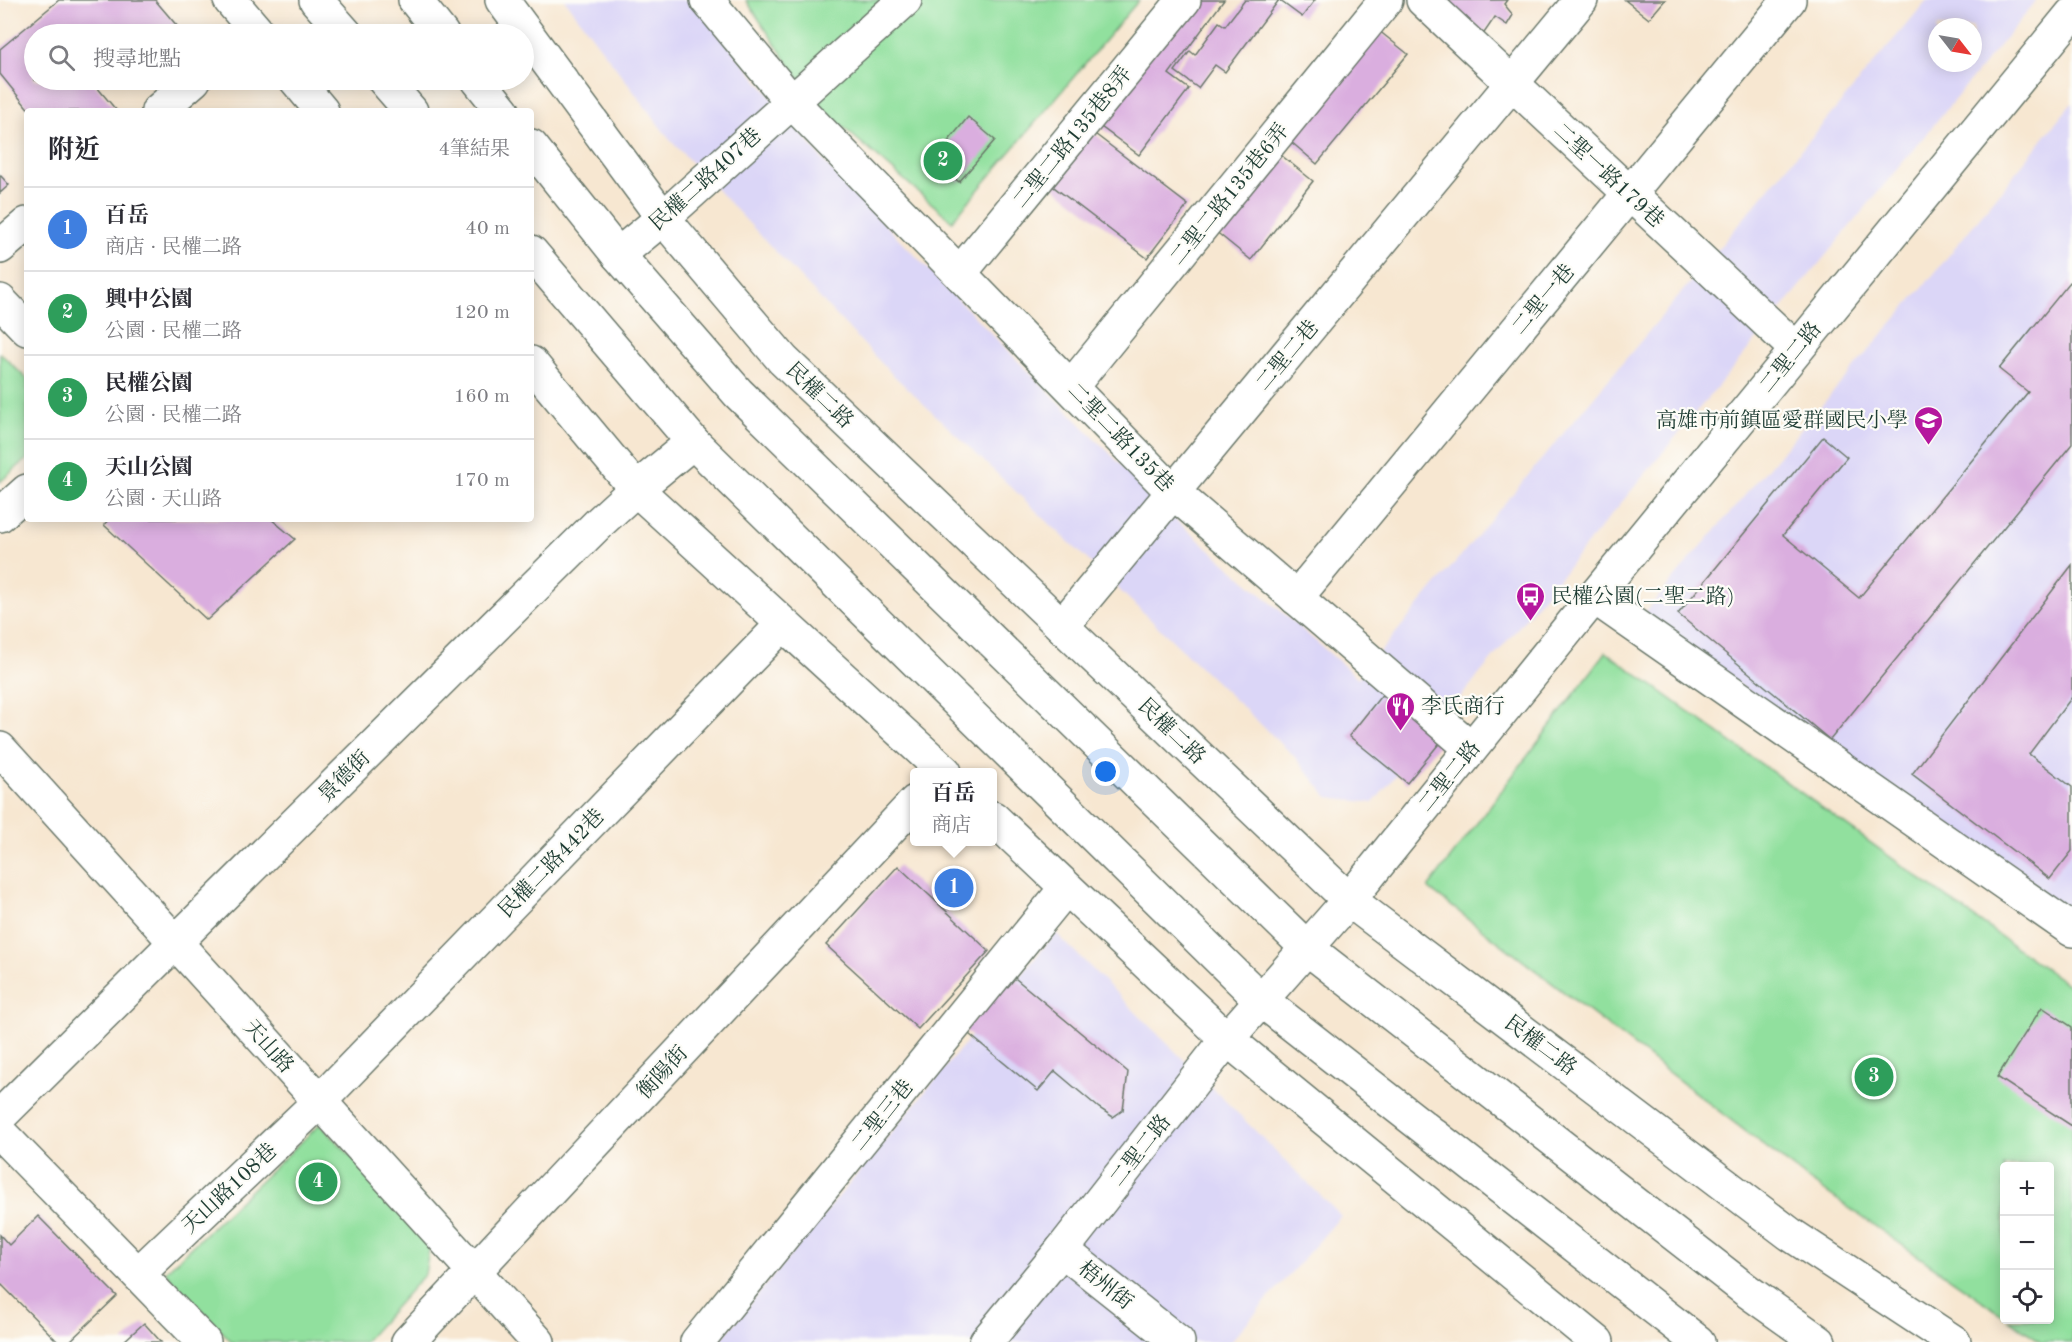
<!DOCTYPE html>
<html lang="zh-TW">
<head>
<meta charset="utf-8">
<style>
  :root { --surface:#fff; --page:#f7f7f7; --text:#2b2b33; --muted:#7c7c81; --line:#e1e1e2; --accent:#1a73e8 }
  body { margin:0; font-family:"Old Standard TT","Noto Serif TC",serif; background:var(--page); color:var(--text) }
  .controls { position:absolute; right:18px; bottom:18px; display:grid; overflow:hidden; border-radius:6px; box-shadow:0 3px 15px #0003 }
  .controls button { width:54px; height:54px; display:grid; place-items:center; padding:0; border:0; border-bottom:2px solid var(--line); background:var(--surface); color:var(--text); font:30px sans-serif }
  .compass { position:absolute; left:1928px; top:18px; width:54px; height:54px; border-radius:50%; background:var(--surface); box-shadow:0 3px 15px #0003; rotate:121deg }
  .you { position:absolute; left:1106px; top:772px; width:21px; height:21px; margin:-15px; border:4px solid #fff; border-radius:50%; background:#1a73e8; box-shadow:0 0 0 9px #1a73e833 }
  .badge { display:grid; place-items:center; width:39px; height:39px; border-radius:50%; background:var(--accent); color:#fff; font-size:20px; font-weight:700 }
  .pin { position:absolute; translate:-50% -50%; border:3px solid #fff; box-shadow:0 2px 6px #0006 }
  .popup { position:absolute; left:910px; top:768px; width:87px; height:78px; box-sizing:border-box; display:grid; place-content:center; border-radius:6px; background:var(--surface); filter:drop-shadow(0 2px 4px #0005); font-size:20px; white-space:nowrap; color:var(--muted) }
  .popup b { font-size:22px; color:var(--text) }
  .popup::after { content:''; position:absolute; left:50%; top:100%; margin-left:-12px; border:12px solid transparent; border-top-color:var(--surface) }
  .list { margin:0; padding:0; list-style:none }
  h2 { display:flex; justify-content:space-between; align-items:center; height:78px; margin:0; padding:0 24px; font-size:26px }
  h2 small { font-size:20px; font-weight:400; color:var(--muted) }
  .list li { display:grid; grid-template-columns:39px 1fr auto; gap:18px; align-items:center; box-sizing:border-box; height:84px; padding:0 24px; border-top:2px solid var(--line) }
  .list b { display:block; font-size:22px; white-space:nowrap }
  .list p { margin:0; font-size:20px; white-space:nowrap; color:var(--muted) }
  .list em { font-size:20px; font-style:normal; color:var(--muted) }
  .icon { flex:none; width:33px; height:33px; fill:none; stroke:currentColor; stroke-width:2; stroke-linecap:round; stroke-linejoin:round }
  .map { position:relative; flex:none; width:2072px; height:1342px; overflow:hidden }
  .search { position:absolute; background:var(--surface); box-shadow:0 3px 15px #0003; left:24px; top:24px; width:510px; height:66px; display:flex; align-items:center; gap:15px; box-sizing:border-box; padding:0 21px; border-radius:33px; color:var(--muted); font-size:22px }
  .panel { position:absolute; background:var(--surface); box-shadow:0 3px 15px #0003; left:24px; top:108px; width:510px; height:414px; border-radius:6px }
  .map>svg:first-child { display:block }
  .built { fill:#dbd6f7; fill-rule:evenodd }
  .green { fill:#91e09e; stroke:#588e69; stroke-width:1.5 }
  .building { fill:#daaedf }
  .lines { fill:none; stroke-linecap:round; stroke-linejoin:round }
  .minor-casing { stroke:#6b786b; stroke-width:36 }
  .major-casing { stroke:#6b786b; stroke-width:36 }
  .minor { stroke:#fff; stroke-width:33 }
  .major { stroke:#fff; stroke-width:33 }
  .labels { text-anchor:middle; stroke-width:4.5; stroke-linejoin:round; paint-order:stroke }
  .street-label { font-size:21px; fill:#1f3d34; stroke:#fdfcf7 }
  .poi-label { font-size:21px; fill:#1f3d34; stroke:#fdfcf7; text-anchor:start }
</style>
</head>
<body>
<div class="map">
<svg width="2072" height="1342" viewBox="0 0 2072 1342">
  <rect width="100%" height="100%" fill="#fdfcf7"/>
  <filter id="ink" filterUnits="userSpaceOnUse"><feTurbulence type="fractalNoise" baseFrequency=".0167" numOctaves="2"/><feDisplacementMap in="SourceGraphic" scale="12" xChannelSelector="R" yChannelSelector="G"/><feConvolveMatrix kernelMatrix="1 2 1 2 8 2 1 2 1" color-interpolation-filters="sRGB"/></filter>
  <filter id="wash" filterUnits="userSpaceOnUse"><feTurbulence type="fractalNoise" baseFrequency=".008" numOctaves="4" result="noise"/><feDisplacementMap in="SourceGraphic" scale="24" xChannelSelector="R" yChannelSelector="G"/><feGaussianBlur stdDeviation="1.35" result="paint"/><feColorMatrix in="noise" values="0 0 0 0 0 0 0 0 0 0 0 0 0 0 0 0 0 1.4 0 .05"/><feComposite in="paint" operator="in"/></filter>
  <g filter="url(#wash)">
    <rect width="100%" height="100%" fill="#f7e7d1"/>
    <g class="built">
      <path d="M565 0H692L828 166 1014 357 1177 521 1358 678 1927 0H2037L1373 803 1328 797 1293 755 888 370 670 140ZM1937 27H1973V63H1937Z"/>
      <polygon points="2072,103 2072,916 1641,617 1933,275"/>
      <polygon points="1056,933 1341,1216 1230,1342 719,1342"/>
    </g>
    <g class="green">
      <polygon points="746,0 1139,0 952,221 814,102"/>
      <polygon points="0,353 27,379 27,459 0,482"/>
      <polygon points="1606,652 2072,988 2072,1342 2042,1342 2009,1320 2050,1320 2050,1166 2004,1166 2004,1316 1809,1180 1428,888"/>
      <polygon points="320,1124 431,1239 425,1274 364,1342 232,1342 165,1272"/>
    </g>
    <g id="blocks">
      <g class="building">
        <polygon points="59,0 155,0 184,34 34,34 34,80 91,80 117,111 30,111 0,74 0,49"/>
        <polygon points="1191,0 1224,0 1169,74 1189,89 1139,155 1097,124"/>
        <polygon points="1245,0 1279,0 1225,72 1215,65 1198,88 1175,71 1190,51 1195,55 1219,22 1225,26"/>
        <polygon points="1279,0 1315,0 1302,17"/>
        <polygon points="1429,0 1507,0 1504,4 1513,15 1507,25 1495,17 1478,42"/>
        <polygon points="1625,0 1665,0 1649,19"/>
        <polygon points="1373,26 1408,54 1317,164 1283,135"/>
        <polygon points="968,117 995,140 959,182 933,160"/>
        <polygon points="1091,131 1188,205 1147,258 1050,184"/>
        <polygon points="1271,147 1313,181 1251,260 1209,226"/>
        <polygon points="0,175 9,185 0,193"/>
        <polygon points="2070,282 2072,284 2072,444 1830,740 1678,614 1823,437 1847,457 1783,535 1859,598 2028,392 1999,369"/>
        <polygon points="109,519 271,519 295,539 207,620 104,525"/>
        <polygon points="2072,565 2072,697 2029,754 2072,787 2072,851 2050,879 1912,774"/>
        <polygon points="1392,682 1451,729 1407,783 1349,736"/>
        <polygon points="898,866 989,951 918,1029 826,945"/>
        <polygon points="1010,974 1128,1072 1123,1110 1113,1117 1099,1108 1055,1071 1038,1091 964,1030"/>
        <polygon points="2042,1007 2072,1027 2072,1126 1997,1077"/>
        <polygon points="38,1216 117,1296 69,1342 58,1342 2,1285 0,1287 0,1235 9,1245"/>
        <polygon points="144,1323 161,1342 123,1342"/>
      </g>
    </g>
  </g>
  <g filter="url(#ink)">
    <use href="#blocks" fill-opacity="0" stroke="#6b786b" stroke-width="1.5"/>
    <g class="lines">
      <defs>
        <g id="minor">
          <polyline points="230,0 259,34"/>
          <polyline points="502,0 663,218 783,360 1349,900 1790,1234 1954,1342"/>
          <polyline points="707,0 792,102 1173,492 1471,748"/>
          <polyline points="1423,0 1796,349"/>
          <polyline points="296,80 322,111"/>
          <polyline points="158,111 194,80"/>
          <polyline points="0,247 27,224"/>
          <polyline points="618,255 663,218 905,0"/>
          <polyline points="960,273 1184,0"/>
          <polyline points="0,301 27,329"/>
          <polyline points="531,363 636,489 945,772"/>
          <polyline points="1071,387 1386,0"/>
          <polyline points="0,515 27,491"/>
          <polyline points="1594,597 2072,930"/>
          <polyline points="1296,598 1789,0"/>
          <polyline points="1062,626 1581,0"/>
          <polyline points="0,749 538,1342"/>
          <polyline points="993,818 1227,1039 1597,1342"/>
          <polyline points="0,1116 600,522 636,489 693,442"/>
          <polyline points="0,1133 204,1342"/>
          <polyline points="1062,1250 1178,1342"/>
          <polyline points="138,1274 319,1102 783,624"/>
          <polyline points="408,1342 915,802"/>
          <polyline points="697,1342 1066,888"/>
          <polyline points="986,1342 1062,1250 1227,1039 1349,900 1594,597 2072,14"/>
        </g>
        <g id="major">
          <polyline points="316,0 346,34"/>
          <polyline points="415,0 442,34"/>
          <polyline points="384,80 411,111"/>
          <polyline points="478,80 503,111"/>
          <polyline points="531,146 618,255 738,393 1307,948 1746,1290 1819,1342"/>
          <polyline points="531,252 693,442 1261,1000 1698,1342"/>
        </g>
      </defs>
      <use href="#minor" class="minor-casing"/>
      <use href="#major" class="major-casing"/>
      <use href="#minor" class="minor"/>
      <use href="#major" class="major"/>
    </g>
  </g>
  <defs>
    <symbol id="school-pin" viewBox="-11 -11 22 30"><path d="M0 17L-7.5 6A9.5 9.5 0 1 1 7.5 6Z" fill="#b5179e" stroke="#fdfcf7"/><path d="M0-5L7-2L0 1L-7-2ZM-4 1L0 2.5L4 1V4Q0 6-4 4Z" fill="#fff"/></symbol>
    <symbol id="bus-pin" viewBox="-11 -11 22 30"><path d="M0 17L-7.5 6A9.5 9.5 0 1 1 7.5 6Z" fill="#b5179e" stroke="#fdfcf7"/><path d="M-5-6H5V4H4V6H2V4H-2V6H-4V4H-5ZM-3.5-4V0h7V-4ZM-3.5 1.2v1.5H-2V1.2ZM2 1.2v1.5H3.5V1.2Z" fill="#fff"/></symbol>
    <symbol id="restaurant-pin" viewBox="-11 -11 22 30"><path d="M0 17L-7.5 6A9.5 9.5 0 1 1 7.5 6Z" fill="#b5179e" stroke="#fdfcf7"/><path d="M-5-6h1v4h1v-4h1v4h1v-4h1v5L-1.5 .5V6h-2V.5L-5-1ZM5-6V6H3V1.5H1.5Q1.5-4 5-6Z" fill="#fff"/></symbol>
  </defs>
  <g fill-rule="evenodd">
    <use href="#school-pin" x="1912" y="404" width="33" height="45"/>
    <use href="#bus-pin" x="1514" y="580" width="33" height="45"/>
    <use href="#restaurant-pin" x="1384" y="690" width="33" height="45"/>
  </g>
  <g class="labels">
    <g class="street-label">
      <text transform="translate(1072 137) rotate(-51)" y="7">二聖二路135巷8弄</text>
      <text transform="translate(1609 175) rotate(43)" y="7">二聖一路179巷</text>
      <text transform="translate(705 179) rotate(-42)" y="7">民權二路407巷</text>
      <text transform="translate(1229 194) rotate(-51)" y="7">二聖二路135巷6弄</text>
      <text transform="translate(1543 299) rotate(-50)" y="7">二聖一巷</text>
      <text transform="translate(1287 355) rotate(-50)" y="7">二聖二巷</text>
      <text transform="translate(1790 357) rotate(-51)" y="7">二聖二路</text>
      <text transform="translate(820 395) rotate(44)" y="7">民權二路</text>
      <text transform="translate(1121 437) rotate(46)" y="7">二聖二路135巷</text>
      <text transform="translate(1172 731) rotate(44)" y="7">民權二路</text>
      <text transform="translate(344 776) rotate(-45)" y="7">景德街</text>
      <text transform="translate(1449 776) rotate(-51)" y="7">二聖二路</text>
      <text transform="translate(551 863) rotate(-46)" y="7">民權二路442巷</text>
      <text transform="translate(1541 1045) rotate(37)" y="7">民權二路</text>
      <text transform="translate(269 1046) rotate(48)" y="7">天山路</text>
      <text transform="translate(662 1072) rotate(-47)" y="7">衡陽街</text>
      <text transform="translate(882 1115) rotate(-51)" y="7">二聖三巷</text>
      <text transform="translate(1140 1150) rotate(-52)" y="7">二聖二路</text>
      <text transform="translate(229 1188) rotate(-43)" y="7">天山路108巷</text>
      <text transform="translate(1106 1285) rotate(39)" y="7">梧州街</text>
    </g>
    <g class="poi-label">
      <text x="1908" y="427" text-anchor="end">高雄市前鎮區愛群國民小學</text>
      <text x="1551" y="603">民權公園(二聖二路)</text>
      <text x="1421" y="713">李氏商行</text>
    </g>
  </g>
</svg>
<div class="controls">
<button>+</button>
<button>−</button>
<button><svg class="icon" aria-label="locate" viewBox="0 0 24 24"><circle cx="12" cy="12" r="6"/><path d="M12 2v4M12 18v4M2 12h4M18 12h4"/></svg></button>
</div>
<svg class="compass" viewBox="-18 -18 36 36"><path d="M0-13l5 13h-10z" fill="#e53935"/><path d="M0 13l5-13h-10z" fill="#7c7c81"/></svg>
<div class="you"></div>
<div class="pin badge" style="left:954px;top:888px;background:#3f7fe0">1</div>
<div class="popup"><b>百岳</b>商店</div>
<div class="pin badge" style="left:943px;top:161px;background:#2e9e5b">2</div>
<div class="pin badge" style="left:1874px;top:1077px;background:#2e9e5b">3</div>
<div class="pin badge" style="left:318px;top:1182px;background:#2e9e5b">4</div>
<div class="search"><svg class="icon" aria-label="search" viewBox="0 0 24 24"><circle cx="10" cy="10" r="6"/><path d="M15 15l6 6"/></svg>搜尋地點</div>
<section class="panel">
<h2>附近<small>4筆結果</small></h2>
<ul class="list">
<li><span class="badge" style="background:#3f7fe0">1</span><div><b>百岳</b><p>商店 · 民權二路</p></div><em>40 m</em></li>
<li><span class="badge" style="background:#2e9e5b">2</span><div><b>興中公園</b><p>公園 · 民權二路</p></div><em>120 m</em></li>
<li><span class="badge" style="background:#2e9e5b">3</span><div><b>民權公園</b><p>公園 · 民權二路</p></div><em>160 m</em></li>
<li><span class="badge" style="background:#2e9e5b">4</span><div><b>天山公園</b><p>公園 · 天山路</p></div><em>170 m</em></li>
</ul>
</section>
</div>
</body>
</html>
